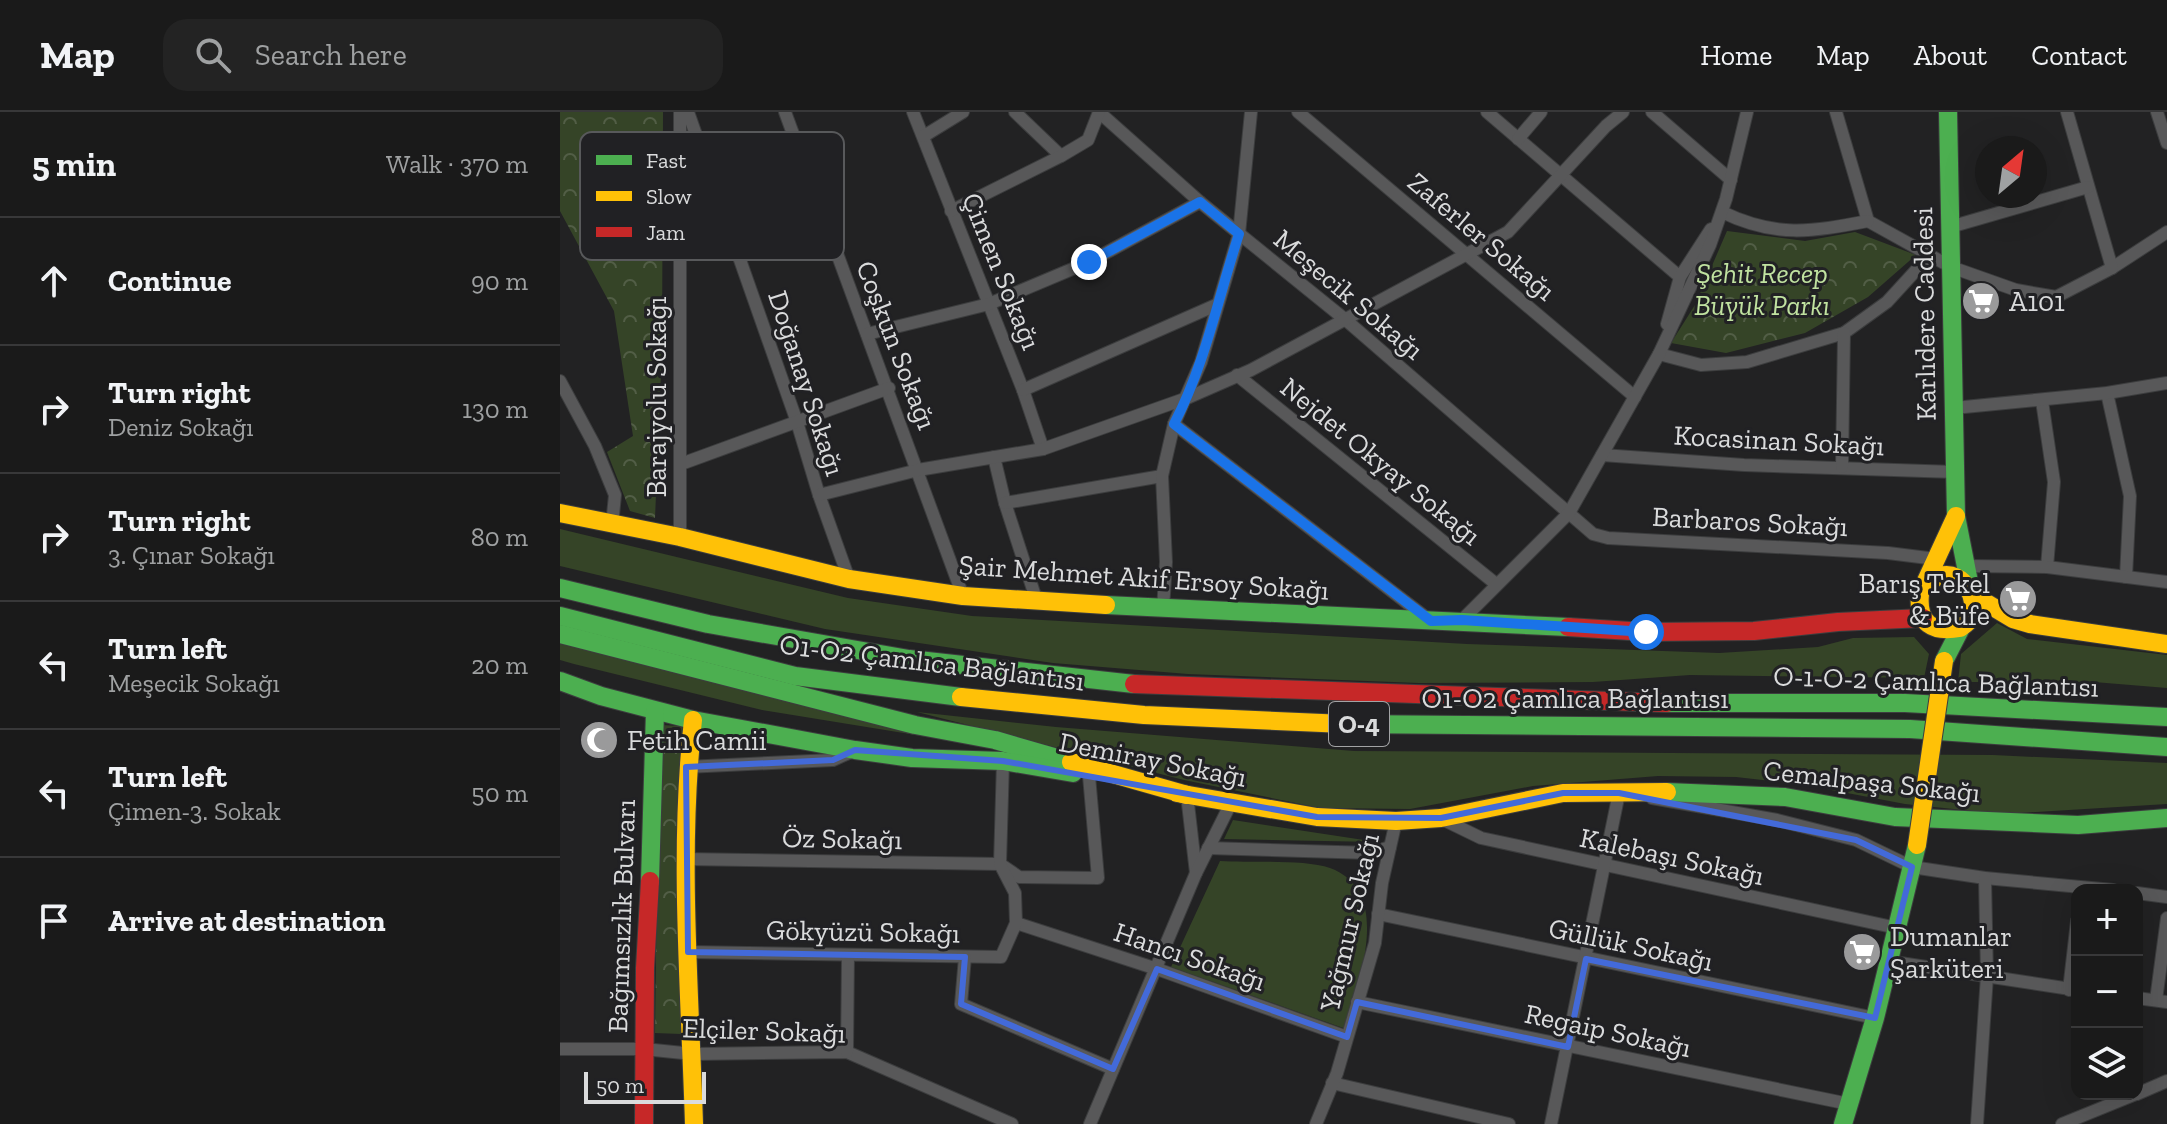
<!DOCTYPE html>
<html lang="en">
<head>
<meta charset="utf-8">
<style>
  :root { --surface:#1a1a1a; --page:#232323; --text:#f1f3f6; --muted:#9fa1a2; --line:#383839 }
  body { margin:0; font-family:"Zilla Slab",serif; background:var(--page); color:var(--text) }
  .controls { position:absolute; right:24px; bottom:24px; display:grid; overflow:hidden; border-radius:16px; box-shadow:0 8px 32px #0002 }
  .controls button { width:72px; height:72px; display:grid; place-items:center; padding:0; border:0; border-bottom:2px solid var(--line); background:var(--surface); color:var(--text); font:40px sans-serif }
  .compass { position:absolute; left:1415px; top:24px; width:72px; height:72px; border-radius:50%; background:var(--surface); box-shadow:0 8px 32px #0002; rotate:29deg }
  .scale { position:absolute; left:24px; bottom:20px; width:122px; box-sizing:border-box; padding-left:8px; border:4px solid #dadbdc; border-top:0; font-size:22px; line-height:28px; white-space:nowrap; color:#dadbdc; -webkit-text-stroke:6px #212124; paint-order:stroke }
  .stop { position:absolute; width:24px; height:24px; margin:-18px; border:6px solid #1a73e8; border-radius:50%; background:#fff }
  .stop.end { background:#1a73e8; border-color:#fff; box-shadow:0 2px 8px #0008 }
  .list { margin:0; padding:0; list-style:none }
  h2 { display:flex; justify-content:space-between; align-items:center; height:104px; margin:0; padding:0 32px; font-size:34px }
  h2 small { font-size:26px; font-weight:400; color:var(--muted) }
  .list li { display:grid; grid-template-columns:52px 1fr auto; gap:24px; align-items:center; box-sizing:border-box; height:128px; padding:0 32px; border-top:2px solid var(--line) }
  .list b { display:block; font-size:30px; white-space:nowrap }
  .list p { margin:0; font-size:26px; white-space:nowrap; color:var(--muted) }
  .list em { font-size:26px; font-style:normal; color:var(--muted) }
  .icon { flex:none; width:44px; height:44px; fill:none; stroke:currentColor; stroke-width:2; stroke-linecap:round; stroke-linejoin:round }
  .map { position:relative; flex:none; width:1607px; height:1012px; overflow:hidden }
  header { display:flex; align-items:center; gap:48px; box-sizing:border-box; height:112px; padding:0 40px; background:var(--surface); border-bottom:2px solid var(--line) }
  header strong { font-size:38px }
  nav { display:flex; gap:44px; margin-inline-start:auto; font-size:28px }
  .search { width:560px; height:72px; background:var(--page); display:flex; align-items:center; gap:20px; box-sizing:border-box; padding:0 28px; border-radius:24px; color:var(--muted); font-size:30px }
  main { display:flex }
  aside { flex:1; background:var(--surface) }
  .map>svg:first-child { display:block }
  .grass { fill:#354427 }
  .park { fill:url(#park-crowns) }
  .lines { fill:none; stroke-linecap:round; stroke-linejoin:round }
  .street-casing { stroke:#3c3d3e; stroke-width:14 }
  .fast-casing { stroke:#3c3d3e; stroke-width:20 }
  .slow-casing { stroke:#3c3d3e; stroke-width:20 }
  .jam-casing { stroke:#3c3d3e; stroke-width:20 }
  .street { stroke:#585859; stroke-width:12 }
  .fast { stroke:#4caf50; stroke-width:18 }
  .slow { stroke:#ffc107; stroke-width:18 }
  .jam { stroke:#c62828; stroke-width:18 }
  .slow-bridge-casing { stroke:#3c3d3e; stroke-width:20; stroke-linecap:butt }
  .slow-bridge { stroke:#ffc107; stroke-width:18 }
  .route { stroke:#1a73e8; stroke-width:10 }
  .marked { fill:none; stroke:#436ad9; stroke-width:6; stroke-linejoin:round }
  .labels { text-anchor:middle; stroke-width:6; stroke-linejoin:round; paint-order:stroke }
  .shield { fill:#212124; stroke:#a2a3a5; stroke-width:2 }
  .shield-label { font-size:26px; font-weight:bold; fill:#dadbdc }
  .street-label { font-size:28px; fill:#dadbdc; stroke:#212124 }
  .park-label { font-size:28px; font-style:italic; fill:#c0e2a0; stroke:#212124 }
  .poi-label { font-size:28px; fill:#dadbdc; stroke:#212124; text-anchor:start }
  .key { fill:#212124; stroke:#58595b; stroke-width:2 }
  .key-label { font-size:22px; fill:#dadbdc }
</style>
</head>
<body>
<header>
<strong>Map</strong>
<div class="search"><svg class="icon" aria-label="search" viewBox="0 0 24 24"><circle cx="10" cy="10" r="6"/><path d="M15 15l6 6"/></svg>Search here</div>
<nav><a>Home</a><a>Map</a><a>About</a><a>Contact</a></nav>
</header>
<main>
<aside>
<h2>5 min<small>Walk · 370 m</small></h2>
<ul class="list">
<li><svg class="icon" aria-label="ahead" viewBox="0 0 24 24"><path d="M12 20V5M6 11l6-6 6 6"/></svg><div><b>Continue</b></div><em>90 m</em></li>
<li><svg class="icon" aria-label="right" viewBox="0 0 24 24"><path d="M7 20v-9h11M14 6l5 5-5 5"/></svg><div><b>Turn right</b><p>Deniz Sokağı</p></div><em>130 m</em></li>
<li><svg class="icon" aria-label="right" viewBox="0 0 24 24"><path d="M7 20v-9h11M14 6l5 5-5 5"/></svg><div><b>Turn right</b><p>3. Çınar Sokağı</p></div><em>80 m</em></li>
<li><svg class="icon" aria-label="left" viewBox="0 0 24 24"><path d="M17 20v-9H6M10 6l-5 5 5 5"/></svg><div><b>Turn left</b><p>Meşecik Sokağı</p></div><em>20 m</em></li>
<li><svg class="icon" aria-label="left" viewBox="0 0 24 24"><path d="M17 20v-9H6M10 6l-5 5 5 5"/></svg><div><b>Turn left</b><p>Çimen-3. Sokak</p></div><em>50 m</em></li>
<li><svg class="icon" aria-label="arrive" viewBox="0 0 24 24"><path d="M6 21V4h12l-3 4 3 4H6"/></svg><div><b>Arrive at destination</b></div></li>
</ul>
</aside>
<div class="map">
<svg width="1607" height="1012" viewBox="0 0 1607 1012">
  <defs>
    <pattern id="park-crowns" width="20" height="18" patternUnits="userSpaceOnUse" patternTransform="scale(2)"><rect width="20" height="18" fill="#354427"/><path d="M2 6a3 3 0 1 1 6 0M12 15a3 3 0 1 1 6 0" fill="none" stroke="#525e46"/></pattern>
  </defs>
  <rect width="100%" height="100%" fill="#222223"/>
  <g class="grass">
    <polygon points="0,417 288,486 412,504 907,532 1159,541 1258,535 1293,526 1354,525 1369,542 1364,566 1130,563 1033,570 859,571 628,562 493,551 265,517 0,454"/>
    <polygon points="1437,511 1467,527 1607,543 1607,576 1534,570 1398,570 1401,542"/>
    <polygon points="0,527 442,637 202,598 14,552 0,548"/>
    <polygon points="357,600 496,615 794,639 1433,643 1607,651 1607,692 1442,702 1345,692 1245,673 1176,665 1098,664 973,674 850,697 760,696 624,668"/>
    <polygon points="673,708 817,730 664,727"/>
    <path d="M660 749C689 751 744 747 770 756 835 780 797 871 786 917L611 855Z"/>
  </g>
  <g class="park">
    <polygon points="0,0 103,0 102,236 95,406 70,399 47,340 73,324 54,199 0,99"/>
    <polygon points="1167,119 1245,129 1295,120 1356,143 1308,185 1245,221 1166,241 1111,231 1135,193"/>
    <polygon points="99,613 122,614 119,746 122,922 95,921"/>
  </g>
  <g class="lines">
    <defs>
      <g id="street">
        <polyline points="128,0 237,310 259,383 289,467"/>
        <polyline points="225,0 403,484"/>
        <polyline points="353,0 463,278 483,337"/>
        <polyline points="455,0 501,44"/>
        <polyline points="539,0 640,90 787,209 1033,422 1048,426 1328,441 1376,447"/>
        <polyline points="738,0 1075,285"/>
        <polyline points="927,0 1120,165"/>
        <polyline points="1092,0 1171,68"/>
        <polyline points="1276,0 1308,109 1391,155 1456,178 1496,185 1552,156 1607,120"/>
        <polyline points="1507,0 1552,156"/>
        <polyline points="1597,0 1607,31"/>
        <polyline points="364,24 403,0"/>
        <polyline points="958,27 981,0"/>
        <polyline points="391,99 501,44 528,28 539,0"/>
        <path d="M1162 100C1216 126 1251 120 1308 109"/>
        <polyline points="1390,115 1528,75"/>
        <polyline points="1107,212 1120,165 1151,117"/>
        <polyline points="307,222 429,192 529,150 640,90"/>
        <polyline points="1099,242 1141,253 1187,250 1284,221 1327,190 1370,143"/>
        <polyline points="677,263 936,472"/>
        <polyline points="0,269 35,334 55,383 52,413"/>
        <polyline points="463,278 656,193"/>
        <polyline points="1547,281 1570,384 1566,465"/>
        <polyline points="1482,289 1494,370 1487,455"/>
        <polyline points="1394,296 1547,281 1607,271"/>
        <polyline points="614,312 868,507"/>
        <polyline points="1042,343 1184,353 1395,360"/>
        <polyline points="434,345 445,391 477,490"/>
        <polyline points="121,352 329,276"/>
        <polyline points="1282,355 1284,221"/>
        <polyline points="259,383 358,358 483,337 627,286 691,258 948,120 1046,14 1063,0"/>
        <polyline points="445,391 602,364"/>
        <polyline points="120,425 120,0"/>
        <polyline points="1406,454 1487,455 1607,470"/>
        <polyline points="603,497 606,450 602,364 614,312 641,250 679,122 691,0"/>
        <polyline points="902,508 1009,401 1099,242 1150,133 1166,87 1187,0"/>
        <polyline points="126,655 273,648 293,639"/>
        <polyline points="627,683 636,761"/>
        <polyline points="1092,686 1217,708 1296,728 1352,755 1425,766 1553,778"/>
        <polyline points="882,707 921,726 1337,816"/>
        <polyline points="648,736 811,741 830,735"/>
        <polyline points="123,747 440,752 459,765 538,766 529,664"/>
        <polyline points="1577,781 1607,785"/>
        <polyline points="818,802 1315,906"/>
        <polyline points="456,811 597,857 787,925"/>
        <polyline points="128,840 441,845 456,811 455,781 440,752 443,649"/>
        <polyline points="405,845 401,892 553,957"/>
        <polyline points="1327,849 1517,878"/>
        <polyline points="1509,878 1517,809"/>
        <polyline points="1577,886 1607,890"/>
        <polyline points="1596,888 1607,806"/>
        <polyline points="797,890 1289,992"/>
        <polyline points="0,937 84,937 133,942 287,940 452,1012"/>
        <polyline points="287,940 288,843"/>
        <polyline points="772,971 949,1012"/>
        <polyline points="1577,982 1607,969"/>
        <polyline points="530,1012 636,761 671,691"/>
        <polyline points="756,1012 777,961 815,831 822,771 836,709"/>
        <polyline points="991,1012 1059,681 1066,682"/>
        <polyline points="1417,1012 1427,864 1425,766"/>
        <polyline points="1502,1012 1576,982"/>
      </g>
      <g id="fast">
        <polyline points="1388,0 1396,404 1410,475"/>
        <polyline points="0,476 148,512 349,547 574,572"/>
        <polyline points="546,493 1008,515"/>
        <polyline points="0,504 235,564 401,585"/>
        <polyline points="0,522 355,613 435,628 511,650"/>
        <polyline points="1384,549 1402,514"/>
        <polyline points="0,569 41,584 133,608 295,638 352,646 443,649 513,661"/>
        <polyline points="1107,591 1345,591 1607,605"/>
        <polyline points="785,612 1350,617 1607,635"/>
        <polyline points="1107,680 1225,685 1335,705 1518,713 1607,706"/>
        <polyline points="90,769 95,599"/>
        <polyline points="1283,1012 1315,906 1357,733"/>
      </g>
      <g id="slow">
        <polyline points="0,401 120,425 289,467 403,484 546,493"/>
        <path d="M1364 474C1369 471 1375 465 1380 464 1403 457 1421 488 1410 507 1408 511 1404 513 1400 516 1373 521 1357 512 1360 482L1396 404"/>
        <polyline points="1413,483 1453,507 1470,512 1607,532"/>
        <polyline points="401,585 584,603 785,612"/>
        <path d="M133 608C118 743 130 877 134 1012"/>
        <polyline points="511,650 627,683"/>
        <polyline points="617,681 757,705 836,709 881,706 1003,681 1107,680"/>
      </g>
      <g id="jam">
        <polyline points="1008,515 1086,520 1194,519 1278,510 1363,506"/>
        <polyline points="574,572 1107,591"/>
        <polyline points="84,1012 85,856 90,769"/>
      </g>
    </defs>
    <use href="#street" class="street-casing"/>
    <use href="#fast" class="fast-casing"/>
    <use href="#slow" class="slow-casing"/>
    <use href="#jam" class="jam-casing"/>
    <use href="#street" class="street"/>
    <use href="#fast" class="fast"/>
    <use href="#slow" class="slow"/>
    <use href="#jam" class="jam"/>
    <defs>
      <polyline id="slow-bridge" points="1357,733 1384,549"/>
    </defs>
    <use href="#slow-bridge" class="slow-bridge-casing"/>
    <use href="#slow-bridge" class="slow-bridge"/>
  </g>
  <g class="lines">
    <path class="route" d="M529 150 640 90 679 122C658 186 645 253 614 312L871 509 902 508 1086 520"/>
  </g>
  <path class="marked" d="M295 638 443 649 757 705 881 706 1003 681H1059L1296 728 1352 755 1315 906 1026 847 1008 935 797 890 787 925 597 857 553 957 401 892 405 845 128 840 126 655 273 648Z"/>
  <defs>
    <symbol id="supermarket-disc" viewBox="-11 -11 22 22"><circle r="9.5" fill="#9a9a9b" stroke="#212124"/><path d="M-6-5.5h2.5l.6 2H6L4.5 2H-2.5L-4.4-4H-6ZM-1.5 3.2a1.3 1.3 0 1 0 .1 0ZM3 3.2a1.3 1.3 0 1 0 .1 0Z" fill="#fff"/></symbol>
    <symbol id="mosque-disc" viewBox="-11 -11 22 22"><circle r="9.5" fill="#9a9a9b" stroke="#212124"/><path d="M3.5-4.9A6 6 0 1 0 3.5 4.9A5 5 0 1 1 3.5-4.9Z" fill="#fff"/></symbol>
  </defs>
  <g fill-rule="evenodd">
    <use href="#supermarket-disc" x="1399" y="167" width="44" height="44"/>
    <use href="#supermarket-disc" x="1436" y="465" width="44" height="44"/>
    <use href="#mosque-disc" x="17" y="606" width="44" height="44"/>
    <use href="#supermarket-disc" x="1280" y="818" width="44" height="44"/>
  </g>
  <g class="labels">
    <rect class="shield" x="769" y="590" width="60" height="44" rx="6"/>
    <g class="shield-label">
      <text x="799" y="621">O-4</text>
    </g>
    <g class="street-label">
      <text transform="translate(922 124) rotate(40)" y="10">Zaferler Sokağı</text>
      <text transform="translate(442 159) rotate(68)" y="10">Çimen Sokağı</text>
      <text transform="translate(789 182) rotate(40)" y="10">Meşecik Sokağı</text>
      <text transform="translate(1364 202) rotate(-91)" y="10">Karlıdere Caddesi</text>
      <text transform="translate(337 233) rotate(69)" y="10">Coşkun Sokağı</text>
      <text transform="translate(247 271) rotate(72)" y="10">Doğanay Sokağı</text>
      <text transform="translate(96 285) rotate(-90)" y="10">Barajyolu Sokağı</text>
      <text transform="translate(1219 328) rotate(3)" y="10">Kocasinan Sokağı</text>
      <text transform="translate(821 349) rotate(39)" y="10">Nejdet Okyay Sokağı</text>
      <text transform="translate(1190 409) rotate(3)" y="10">Barbaros Sokağı</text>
      <text transform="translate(584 465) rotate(4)" y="10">Şair Mehmet Akif Ersoy Sokağı</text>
      <text transform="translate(372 550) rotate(7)" y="10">O1-O2 Çamlıca Bağlantısı</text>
      <text transform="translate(1376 569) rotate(2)" y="10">O-1-O-2 Çamlıca Bağlantısı</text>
      <text x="1015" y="596">O1-O2 Çamlıca Bağlantısı</text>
      <text transform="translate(593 647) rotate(11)" y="10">Demiray Sokağı</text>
      <text transform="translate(1312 669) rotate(6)" y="10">Cemalpaşa Sokağı</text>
      <text transform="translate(282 726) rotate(1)" y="10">Öz Sokağı</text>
      <text transform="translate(1112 744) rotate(12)" y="10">Kalebaşı Sokağı</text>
      <text transform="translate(61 804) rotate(-88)" y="10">Bağımsızlık Bulvarı</text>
      <text transform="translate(789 810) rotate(-77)" y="10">Yağmur Sokağı</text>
      <text transform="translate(303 819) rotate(1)" y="10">Gökyüzü Sokağı</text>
      <text transform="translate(1071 832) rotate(12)" y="10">Güllük Sokağı</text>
      <text transform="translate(630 844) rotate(19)" y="10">Hancı Sokağı</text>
      <text transform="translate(204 918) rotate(2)" y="10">Elçiler Sokağı</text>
      <text transform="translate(1048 918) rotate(12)" y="10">Regaip Sokağı</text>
    </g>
    <g class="park-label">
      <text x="1202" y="171">Şehit Recep<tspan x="1202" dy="32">Büyük Parkı</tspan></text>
    </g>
    <g class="poi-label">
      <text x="1449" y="199">A101</text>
      <text x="1430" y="481" text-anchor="end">Barış Tekel<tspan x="1430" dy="32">&amp; Büfe</tspan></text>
      <text x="67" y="638">Fetih Camii</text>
      <text x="1330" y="834">Dumanlar<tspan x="1330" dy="32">Şarküteri</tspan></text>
    </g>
  </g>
  <rect x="20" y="20" width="264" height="128" rx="12" class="key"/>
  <rect x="36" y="43" width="36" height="10" fill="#4caf50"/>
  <rect x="36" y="79" width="36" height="10" fill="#ffc107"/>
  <rect x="36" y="115" width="36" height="10" fill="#c62828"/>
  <g class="key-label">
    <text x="86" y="56">Fast</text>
    <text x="86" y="92">Slow</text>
    <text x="86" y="128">Jam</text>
  </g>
</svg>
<div class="controls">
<button>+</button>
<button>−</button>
<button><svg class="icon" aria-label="layers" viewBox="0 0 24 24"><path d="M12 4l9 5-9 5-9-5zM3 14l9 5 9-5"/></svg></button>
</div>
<svg class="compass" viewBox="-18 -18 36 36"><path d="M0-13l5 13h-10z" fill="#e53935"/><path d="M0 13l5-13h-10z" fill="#9fa1a2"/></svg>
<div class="scale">50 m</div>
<div class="stop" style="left:1086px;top:520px"></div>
<div class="stop end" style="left:529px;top:150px"></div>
</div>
</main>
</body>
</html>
